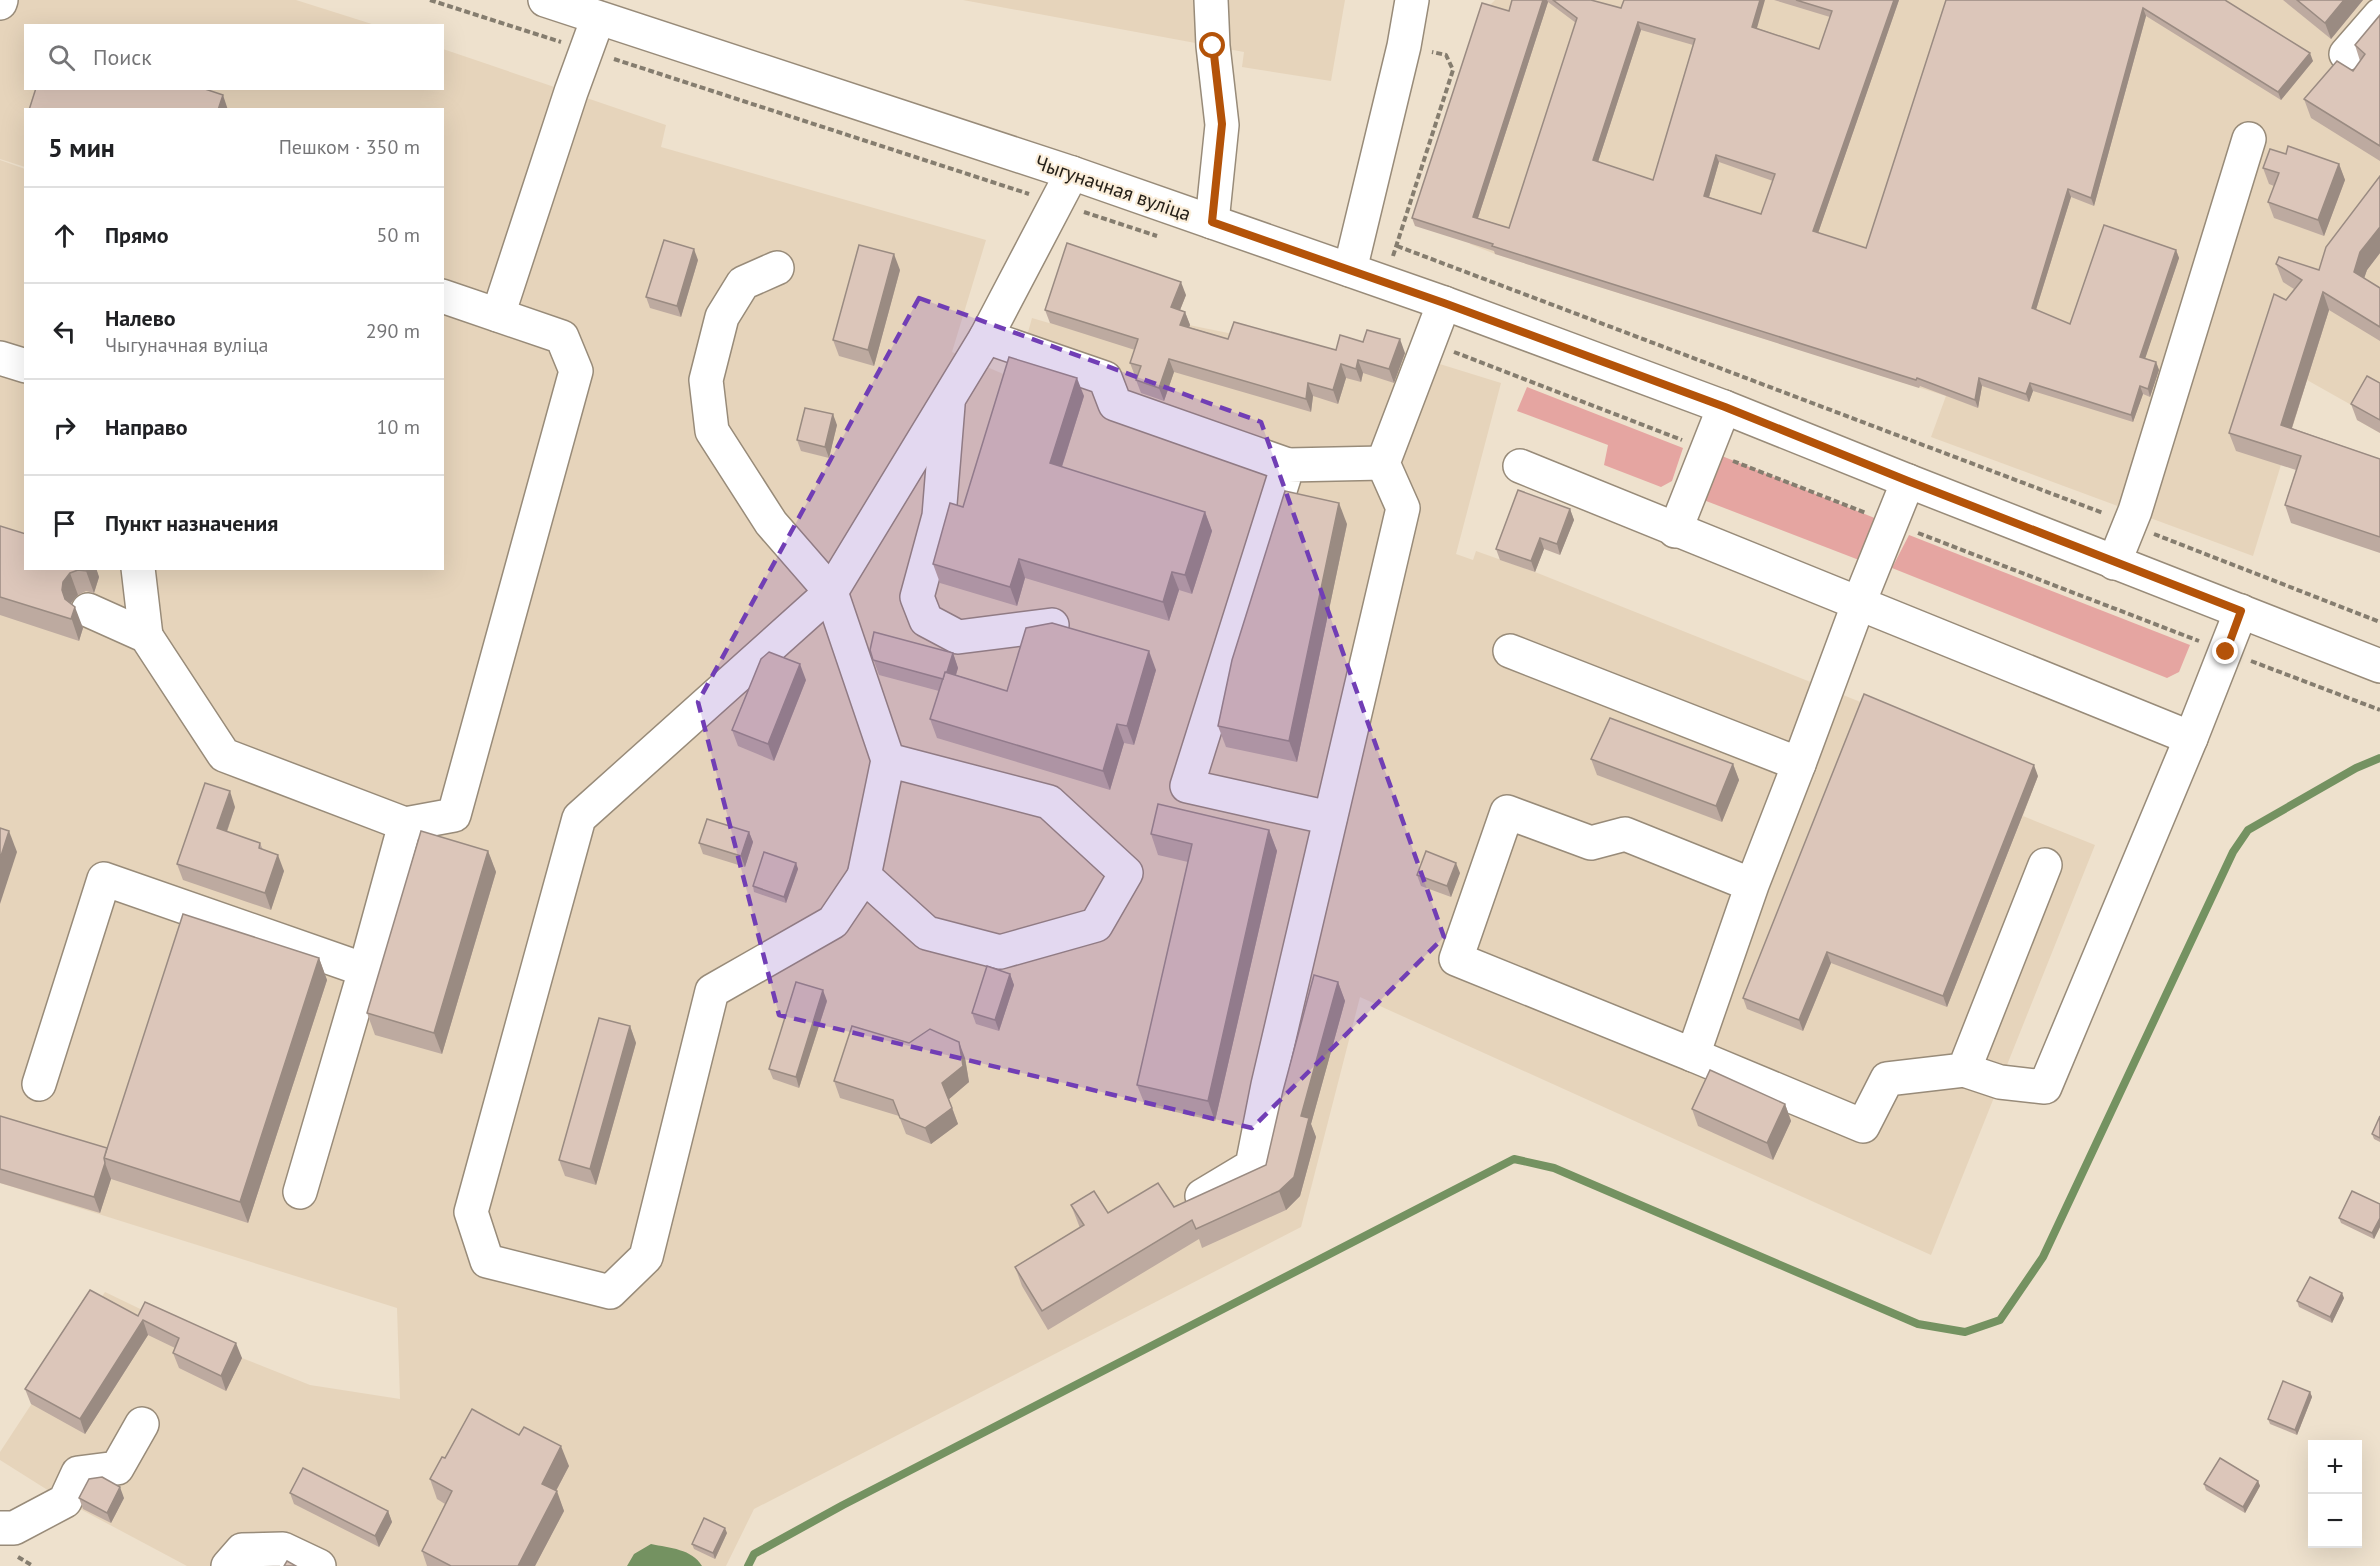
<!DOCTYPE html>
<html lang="ru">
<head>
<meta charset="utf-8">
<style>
  :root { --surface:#fff; --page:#f2f2f2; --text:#202124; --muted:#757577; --line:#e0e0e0 }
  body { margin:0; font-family:"PT Sans",sans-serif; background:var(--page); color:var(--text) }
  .controls { position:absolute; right:18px; bottom:18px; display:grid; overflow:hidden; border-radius:0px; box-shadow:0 6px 24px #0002 }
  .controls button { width:54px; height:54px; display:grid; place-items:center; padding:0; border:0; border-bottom:2px solid var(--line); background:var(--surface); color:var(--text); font:30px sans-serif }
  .stop { position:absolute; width:18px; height:18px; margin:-14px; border:4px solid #b45309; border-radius:50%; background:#fff }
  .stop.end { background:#b45309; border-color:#fff; box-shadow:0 2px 6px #0008 }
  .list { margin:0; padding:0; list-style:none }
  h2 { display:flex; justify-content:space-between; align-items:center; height:78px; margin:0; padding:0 24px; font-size:26px }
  h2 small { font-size:20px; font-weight:400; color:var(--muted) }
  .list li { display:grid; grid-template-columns:39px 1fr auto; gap:18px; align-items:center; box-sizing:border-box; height:96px; padding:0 24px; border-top:2px solid var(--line) }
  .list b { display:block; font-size:22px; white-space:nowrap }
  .list p { margin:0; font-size:20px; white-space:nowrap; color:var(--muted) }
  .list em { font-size:20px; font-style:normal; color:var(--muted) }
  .icon { flex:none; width:33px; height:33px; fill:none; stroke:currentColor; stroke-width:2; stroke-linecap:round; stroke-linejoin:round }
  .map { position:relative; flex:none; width:2380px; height:1566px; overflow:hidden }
  .search { position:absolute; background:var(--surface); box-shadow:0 6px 24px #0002; left:24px; top:24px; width:420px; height:66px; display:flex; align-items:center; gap:15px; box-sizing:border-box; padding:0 21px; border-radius:0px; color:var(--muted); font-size:22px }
  .panel { position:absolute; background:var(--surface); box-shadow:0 6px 24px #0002; left:24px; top:108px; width:420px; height:462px; border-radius:0px }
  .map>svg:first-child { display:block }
  .built { fill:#e6d4bb }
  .green { fill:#e5a5a1 }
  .water { fill:#749261 }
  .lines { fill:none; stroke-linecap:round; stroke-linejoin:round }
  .stream { stroke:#749261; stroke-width:8 }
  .minor-casing { stroke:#988b79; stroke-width:36 }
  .path { stroke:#857d6f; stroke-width:4; stroke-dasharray:6 3; stroke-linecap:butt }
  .minor { stroke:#fff; stroke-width:33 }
  .wall { fill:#bdaaa0; fill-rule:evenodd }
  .shaded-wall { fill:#9a8b82 }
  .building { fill:#dcc6ba; stroke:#9a8b82; stroke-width:1.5; fill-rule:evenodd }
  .route { stroke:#b45309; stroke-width:8 }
  .marked { fill:#713eb5; fill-opacity:0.2; stroke:#713eb5; stroke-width:4.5; stroke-dasharray:12 8; stroke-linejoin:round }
  .labels { text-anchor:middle; stroke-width:4.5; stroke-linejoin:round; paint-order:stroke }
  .street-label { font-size:20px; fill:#252019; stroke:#fbeeda }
</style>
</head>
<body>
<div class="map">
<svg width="2380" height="1566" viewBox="0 0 2380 1566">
  <rect width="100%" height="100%" fill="#eee1cd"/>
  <g class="built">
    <polygon points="0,0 296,0 375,25 26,26 26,88 442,88 443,49 666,125 661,147 986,240 952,352 1015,379 1032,318 1049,323 1186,295 1176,320 1189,325 1238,335 1324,358 1372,343 1501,383 1456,554 1473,560 1476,551 1535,572 1868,705 2038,776 2023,816 2095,845 1931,1255 1360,997 1301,1227 754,1509 726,1566 187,1566 65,1501 0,1460 0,1452 105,1292 242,1358 310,1385 400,1399 397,1308 0,1183 0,160 25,169 26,568 442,568 442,110 26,110 25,167 0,159"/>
    <polygon points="963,0 1345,0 1331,81 1242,67 1244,52"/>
    <polygon points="1495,0 2380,0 2380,433 2357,420 2362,411 2307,380 2253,556 1931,437 1946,396 1495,254 1470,244 1485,10"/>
  </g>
  <g class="green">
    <polygon points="1527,387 1683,448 1672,481 1661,487 1604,465 1608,445 1517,411"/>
    <polygon points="1717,454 1877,519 1859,560 1701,499"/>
    <polygon points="1909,535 2190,645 2179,672 2167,678 1892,568"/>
  </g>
  <path class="water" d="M651 1544C670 1548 692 1549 702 1566H627L634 1554Z"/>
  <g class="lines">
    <polyline class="stream" points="748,1566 754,1554 843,1505 1514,1159 1554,1168 1918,1324 1965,1332 2000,1320 2043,1257 2233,852 2248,830 2356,768 2380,758"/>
    <defs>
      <g id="minor">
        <polyline points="545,0 1072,173 1444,303 1724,407 1908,481 2380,666"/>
        <polyline points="1211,0 1213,46 1222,125 1212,222"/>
        <polyline points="0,3 1,0"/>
        <polyline points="2346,54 2380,15"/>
        <polyline points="1072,173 986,337 1105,378 1115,404 1288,465"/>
        <polyline points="777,268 743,283 722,317 706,380 712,431 771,523 831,592 888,760 1049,802 1126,873 1096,925 1000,952 927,933 864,876 888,760"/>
        <polyline points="1350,270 1404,46 1412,0"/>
        <polyline points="498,315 571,92 598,18"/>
        <polyline points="0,358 26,366"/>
        <polyline points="948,405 939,516 917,597 926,620 958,637 1052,625"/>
        <polyline points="1520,466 2191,738 2241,611"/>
        <polyline points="1675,531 1724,407"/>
        <polyline points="2114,563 2135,511 2249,139"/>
        <polyline points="138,568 146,636"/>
        <polyline points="88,610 146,636 224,755 405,824 365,970 300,1192"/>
        <polyline points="1510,651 1799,764 1858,605 1908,481"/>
        <polyline points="1330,818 1187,786 1288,465 1383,463"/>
        <polyline points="405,824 454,815 576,371 562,337 442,296"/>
        <polyline points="864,876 833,922 712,991 646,1257 610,1292 487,1261 471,1212 579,818 831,592 986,337"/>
        <polyline points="1752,885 1625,834 1591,843 1507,812 1456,959 1693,1055 1752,885 1799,764"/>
        <polyline points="1693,1055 1863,1126 1887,1079 1964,1070 2045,865"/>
        <polyline points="1964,1070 2000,1082 2045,1087 2191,738"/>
        <polyline points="39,1084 104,879 365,970"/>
        <polyline points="1202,1196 1252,1166 1268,1085 1403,508 1383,463 1444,303"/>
        <polyline points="0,1528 14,1528 65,1501 78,1473 117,1468 142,1424"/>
        <polyline points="228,1566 242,1550 283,1549 319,1566"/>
      </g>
    </defs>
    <use href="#minor" class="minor-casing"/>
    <g class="path">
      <polyline points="430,0 561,42"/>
      <polyline points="614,59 1029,194"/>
      <polyline points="1084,212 1157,236"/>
      <polyline points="1397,246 2103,513"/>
      <polyline points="1393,256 1453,70 1446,55 1432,52"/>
      <polyline points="1454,352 1682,440"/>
      <polyline points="1733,461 1866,513"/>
      <polyline points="1918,533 2199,641"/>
      <polyline points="2154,534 2380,622"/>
      <polyline points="2251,661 2380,710"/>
      <polyline points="18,1557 33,1566"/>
    </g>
    <use href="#minor" class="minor"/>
  </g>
  <g class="wall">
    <path d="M1512 0H1591L1621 8 1757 28 1819 49 1830 17 1774 0H1899L1818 233 1866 248 1946 0H2225L2313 61 2281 100 2146 16 2094 206 2071 197 2036 310 2070 324 2176 250 2179 258 2145 358 2156 362 2159 370 2150 397 2143 394 2133 422 2033 391 2029 402 1982 386 1978 408 1920 386 1919 388 1495 254 1494 251 1415 226 1412 218 1509 11ZM1548 2 1576 23 1509 228 1478 218ZM1641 30 1693 45 1653 180 1598 162ZM1719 162 1773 181 1761 214 1709 197Z"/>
    <polygon points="2283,0 2363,0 2331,39"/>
    <polygon points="2380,15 2380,161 2311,118 2304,99 2353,71 2360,61 2355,45"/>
    <polygon points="2286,154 2339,164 2345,180 2324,236 2274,218 2268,202 2274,186 2269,184 2263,168"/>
    <polygon points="2380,176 2380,253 2367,270 2364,278 2380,288 2380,341 2329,310 2292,428 2380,459 2380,553 2291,523 2285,505 2296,470 2236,451 2229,433 2286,300 2294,289 2283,282 2276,264 2319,270"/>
    <polygon points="698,260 681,317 650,308 646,297"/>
    <polygon points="900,270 874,366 839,356 833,340"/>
    <polygon points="1186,295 1180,310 1185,312 1190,325 1189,327 1228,339 1336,350 1363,342 1405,353 1394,383 1363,373 1361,382 1346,378 1338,404 1313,396 1311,412 1174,372 1164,401 1141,393 1136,380 1137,377 1135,376 1130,363 1135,350 1050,323 1045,310"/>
    <polygon points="2380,383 2380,433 2357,420 2351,404"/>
    <polygon points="1084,396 1062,467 1205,512 1212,531 1192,594 1179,590 1169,621 1025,578 1017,606 940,583 933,564 963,507"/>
    <polygon points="837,425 829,458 801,451 797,440"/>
    <polygon points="1570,509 1574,520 1560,555 1544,549 1535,572 1500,560 1496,549"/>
    <polygon points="1347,524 1297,762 1226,747 1218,726"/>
    <polygon points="0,526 96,568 99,577 94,593 86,591 78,595 71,603 83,628 79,641 0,615"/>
    <polygon points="870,650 953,653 958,668 956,675 1007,691 1156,670 1134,745 1124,743 1110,790 937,738 930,719 939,691 879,675"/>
    <polygon points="806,680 774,761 738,746 732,730"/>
    <polygon points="1591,759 1733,764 1739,780 1722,822 1597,775"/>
    <polygon points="2038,776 1947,1007 1831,963 1803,1031 1747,1009 1743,998"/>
    <polygon points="235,807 227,832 260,843 263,850 284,871 271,910 183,880 177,864"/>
    <polygon points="1269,830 1277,851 1215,1121 1145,1105 1137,1085 1188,862 1158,855 1151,834"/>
    <polygon points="749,832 753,842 745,867 703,854 699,843"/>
    <polygon points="488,851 496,872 442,1054 375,1035 367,1013"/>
    <polygon points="796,863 798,869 786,903 754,892 753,886"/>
    <polygon points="1460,873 1451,897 1421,886 1417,875"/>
    <polygon points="319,958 327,980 248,1223 111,1179 100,1213 0,1183 0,1116 107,1148"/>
    <polygon points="1010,974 1014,985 999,1031 976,1024 972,1013"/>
    <polygon points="1338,982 1345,1001 1311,1124 1316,1137 1300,1196 1286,1210 1202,1248 1199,1239 1048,1330 1022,1286 1015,1267 1080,1228 1071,1205 1108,1213 1174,1207 1266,1165"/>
    <polygon points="827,1001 799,1088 773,1079 769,1069"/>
    <polygon points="630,1026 636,1043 596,1185 565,1176 559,1160"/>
    <polygon points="909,1043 965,1058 969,1082 949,1099 958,1124 931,1144 906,1134 899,1116 840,1098 834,1081"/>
    <polygon points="1785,1104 1791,1121 1773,1160 1698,1126 1692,1109"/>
    <polygon points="2380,1116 2380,1142 2374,1139 2372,1134"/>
    <polygon points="2380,1204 2380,1227 2374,1239 2341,1223 2339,1218"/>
    <polygon points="2344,1298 2332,1323 2299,1307 2297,1301"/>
    <polygon points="138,1316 242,1358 226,1391 179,1368 173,1353 175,1348 148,1335 85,1434 31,1404 25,1389"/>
    <polygon points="2310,1392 2312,1397 2297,1435 2270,1424 2268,1419"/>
    <polygon points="445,1458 569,1466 556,1491 564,1511 535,1566 427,1566 422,1551 445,1504 437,1499 430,1479"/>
    <polygon points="2258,1481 2260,1486 2245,1513 2206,1490 2204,1484"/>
    <polygon points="290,1493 388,1511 392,1522 379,1547 294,1504"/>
    <polygon points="79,1498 124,1498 111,1523 83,1509"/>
    <polygon points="727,1533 715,1559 694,1549 692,1544"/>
  </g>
  <g class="shaded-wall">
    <polygon points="1543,0 1547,0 1548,2 1476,224 1473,217"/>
    <polygon points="1760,0 1765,0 1755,35 1752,27"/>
    <polygon points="1894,0 1899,0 1816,239 1813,231"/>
    <polygon points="2344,0 2363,0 2331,39 2325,23"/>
    <polygon points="2143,8 2146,16 2094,206 2091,198"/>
    <polygon points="1638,22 1641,30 1596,168 1593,160"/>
    <polygon points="2310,53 2313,61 2281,100 2278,92"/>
    <polygon points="223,95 228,110 218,110"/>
    <polygon points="1716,155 1719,162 1707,204 1704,196"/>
    <polygon points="2339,164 2345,180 2324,236 2318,220"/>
    <polygon points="2068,189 2071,197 2034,316 2032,308"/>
    <polygon points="2380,227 2380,253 2367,270 2360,290 2354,272 2360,252"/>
    <polygon points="694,249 698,260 681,317 677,306"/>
    <polygon points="2176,250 2179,258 2143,365 2140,357"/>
    <polygon points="894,254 900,270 874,366 868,350"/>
    <polygon points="1181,282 1186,295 1176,320 1171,307"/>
    <polygon points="2323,292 2329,310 2287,443 2281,425"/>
    <polygon points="1185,312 1190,325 1185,338 1180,325"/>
    <polygon points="1400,339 1405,353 1394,383 1389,369"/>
    <polygon points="1169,359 1174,372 1164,401 1159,388"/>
    <polygon points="1358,360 1363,373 1361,382 1356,369"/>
    <polygon points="2156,362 2159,370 2150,397 2148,389"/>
    <polygon points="1341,364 1346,378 1338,404 1333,390"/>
    <polygon points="1077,378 1084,396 1057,482 1050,463"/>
    <polygon points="1979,378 1982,386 1978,408 1975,400"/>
    <polygon points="1308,383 1313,396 1311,412 1306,399"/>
    <polygon points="2030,383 2033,391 2029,402 2026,394"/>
    <polygon points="2140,386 2143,394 2133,422 2131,415"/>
    <polygon points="833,414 837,425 829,458 825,447"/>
    <polygon points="1339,503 1347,524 1297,762 1289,741"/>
    <polygon points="1570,509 1574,520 1560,555 1557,544"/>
    <polygon points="1205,512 1212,531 1192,594 1185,575"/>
    <polygon points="1540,538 1544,549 1535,572 1531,561"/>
    <polygon points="1019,559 1025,578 1017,606 1010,587"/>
    <polygon points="87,568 96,568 99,577 94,593 86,571"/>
    <polygon points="1172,572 1179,590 1169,621 1163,602"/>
    <polygon points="70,573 78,595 71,603 69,611 75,607 83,628 79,641 62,590 63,582"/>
    <polygon points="1149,651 1156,670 1134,745 1127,726"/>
    <polygon points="953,653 958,668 950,694 945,679"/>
    <polygon points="800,664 806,680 774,761 768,744"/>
    <polygon points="1117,724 1124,743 1110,790 1103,771"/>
    <polygon points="1733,764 1739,780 1722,822 1716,806"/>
    <polygon points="2034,765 2038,776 1947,1007 1943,996"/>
    <polygon points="230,791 235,807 222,845 217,828"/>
    <polygon points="1269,830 1277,851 1215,1121 1208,1101"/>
    <polygon points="9,831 17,852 0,904 0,859"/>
    <polygon points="749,832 753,842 745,867 741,856"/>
    <polygon points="488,851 496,872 442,1054 434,1033"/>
    <polygon points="278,855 284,871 271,910 265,893"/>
    <polygon points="796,863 798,869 786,903 784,897"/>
    <polygon points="1456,863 1460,873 1451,897 1447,886"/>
    <polygon points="1827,952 1831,963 1803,1031 1799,1020"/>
    <polygon points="319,958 327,980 248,1223 240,1202"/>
    <polygon points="1010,974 1014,985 999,1031 995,1020"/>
    <polygon points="1338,982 1345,1001 1311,1124 1316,1137 1300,1196 1286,1210 1279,1191 1301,1116"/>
    <polygon points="823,990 827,1001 799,1088 796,1077"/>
    <polygon points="630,1026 636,1043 596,1185 590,1169"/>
    <polygon points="959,1042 965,1058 969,1082 948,1100 942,1083"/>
    <polygon points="1785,1104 1791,1121 1773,1160 1767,1143"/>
    <polygon points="952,1108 958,1124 931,1144 925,1128"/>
    <polygon points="105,1163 111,1179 100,1213 94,1197"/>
    <polygon points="2380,1218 2380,1227 2374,1239 2372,1233"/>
    <polygon points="2342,1293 2344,1298 2332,1323 2330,1317"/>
    <polygon points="143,1320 148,1335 85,1434 80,1419"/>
    <polygon points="236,1343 242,1358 226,1391 221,1376"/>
    <polygon points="2310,1392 2312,1397 2297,1435 2295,1430"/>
    <polygon points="561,1446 569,1466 549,1504 542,1484"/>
    <polygon points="2258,1481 2260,1486 2245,1513 2243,1507"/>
    <polygon points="120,1487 124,1498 111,1523 107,1513"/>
    <polygon points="557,1491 564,1511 535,1566 518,1566"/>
    <polygon points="388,1511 392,1522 379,1547 375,1536"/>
    <polygon points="725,1528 727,1533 715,1559 713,1553"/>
  </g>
  <g class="building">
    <path d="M1512 0H1543L1473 217 1509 228 1577 18 1553 0H1591L1621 8 1624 0H1760L1752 27 1819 49 1832 11 1796 0H1894L1813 231 1866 248 1946 0H2225L2310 53 2278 92 2143 8 2091 198 2068 189 2032 308 2070 324 2104 225 2176 250 2140 357 2156 362 2148 389 2140 386 2131 415 2030 383 2026 394 1979 378 1975 400 1917 378 1916 380 1492 246 1493 244 1412 218 1482 3 1509 11ZM1638 22 1695 39 1653 180 1593 160ZM1716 155 1775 174 1761 214 1704 196Z"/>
    <polygon points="2297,0 2344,0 2325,23"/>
    <polygon points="2380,15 2380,146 2304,99 2337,61 2353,71 2365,54 2355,45"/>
    <polygon points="36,88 202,88 223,95 218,110 29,110"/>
    <polygon points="2288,146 2339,164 2318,220 2268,202 2279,173 2263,168 2270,149 2286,154"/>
    <polygon points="2380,176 2380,227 2360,252 2354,272 2380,288 2380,327 2323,292 2281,425 2380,459 2380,537 2285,505 2301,456 2229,433 2274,294 2286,300 2302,280 2276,264 2279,257 2319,270 2326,247"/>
    <polygon points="664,240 694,249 677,306 646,297"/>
    <polygon points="1067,243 1181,282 1171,307 1185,312 1180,325 1228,339 1234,322 1336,350 1340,335 1363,342 1367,330 1400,339 1389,369 1358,360 1356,369 1341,364 1333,390 1308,383 1306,399 1169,359 1159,388 1136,380 1141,366 1130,363 1138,339 1045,310"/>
    <polygon points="859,245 894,254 868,350 833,340"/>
    <polygon points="1009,357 1077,378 1050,463 1205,512 1185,575 1172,572 1163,602 1019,559 1010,587 933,564 950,503 963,507"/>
    <polygon points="2367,376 2380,383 2380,420 2351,404"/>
    <polygon points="805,408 833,414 825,447 797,440"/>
    <polygon points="1518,490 1570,509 1557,544 1540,538 1531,561 1496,549"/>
    <polygon points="1285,491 1339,503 1289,741 1218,726 1232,660"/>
    <polygon points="0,526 26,534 26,568 87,568 86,571 78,570 70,573 63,582 62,590 65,599 75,607 71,619 0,597"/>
    <polygon points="1052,623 1149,651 1127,726 1117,724 1103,771 930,719 945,672 1007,691 1026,628"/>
    <polygon points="874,632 953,653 947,672 945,672 943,679 873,660 870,650"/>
    <polygon points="769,652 800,664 768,744 732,730 761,659"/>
    <polygon points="1864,694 2034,765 1943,996 1827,952 1799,1020 1743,998"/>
    <polygon points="1610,718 1733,764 1716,806 1591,759"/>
    <polygon points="205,783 230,791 217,828 260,843 259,848 278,855 265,893 177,864"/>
    <polygon points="1158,804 1269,830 1208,1101 1137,1085 1192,844 1151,834"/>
    <polygon points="707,819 749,832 741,856 699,843"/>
    <polygon points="0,828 9,831 0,859"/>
    <polygon points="421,831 488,851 434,1033 367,1013"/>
    <polygon points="1426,851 1456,863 1447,886 1417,875"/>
    <polygon points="764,852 796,863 784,897 753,886"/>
    <polygon points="183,914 319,958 240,1202 104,1158"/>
    <polygon points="987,966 1010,974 995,1020 972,1013"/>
    <polygon points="1314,975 1338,982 1301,1116 1309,1118 1294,1177 1279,1191 1196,1229 1192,1220 1042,1311 1015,1267 1084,1225 1071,1205 1094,1191 1108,1213 1158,1183 1174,1207 1266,1165 1283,1091"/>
    <polygon points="796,982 823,990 796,1077 769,1069"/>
    <polygon points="599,1018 630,1026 590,1169 559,1160"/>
    <polygon points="852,1026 909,1043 930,1029 959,1042 963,1066 942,1083 952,1108 925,1128 900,1118 893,1100 834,1081"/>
    <polygon points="1710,1070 1785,1104 1767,1143 1692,1109"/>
    <polygon points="0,1116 107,1148 104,1158 105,1163 94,1197 0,1169"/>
    <polygon points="2380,1116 2380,1138 2372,1134"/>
    <polygon points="2352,1191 2380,1204 2380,1218 2372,1233 2339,1218"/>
    <polygon points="2310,1277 2342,1293 2330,1317 2297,1301"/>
    <polygon points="90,1290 138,1316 145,1302 236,1343 221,1376 173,1353 179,1338 143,1320 80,1419 25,1389"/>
    <polygon points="2283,1381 2310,1392 2295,1430 2268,1419"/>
    <polygon points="472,1409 519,1435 524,1427 561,1446 542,1484 557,1491 518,1566 451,1566 422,1551 452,1491 430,1479 442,1457 445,1458"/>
    <polygon points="2220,1458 2258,1481 2243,1507 2204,1484"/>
    <polygon points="303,1468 388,1511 375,1536 290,1493"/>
    <polygon points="102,1477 120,1487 107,1513 79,1498 89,1479"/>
    <polygon points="704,1518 725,1528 713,1553 692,1544"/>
    <polygon points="287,1561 296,1566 284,1566"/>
  </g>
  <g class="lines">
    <polyline class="route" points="1213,46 1222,124 1212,222 1444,303 1725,407 1908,481 2241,611 2226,652"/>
  </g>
  <path class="marked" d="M919 298 1261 422 1444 937 1252 1128 779 1015 698 702Z"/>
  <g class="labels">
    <g class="street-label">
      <text transform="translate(1113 188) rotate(19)" y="7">Чыгуначная вуліца</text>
    </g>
  </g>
</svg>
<div class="controls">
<button>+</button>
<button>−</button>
</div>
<div class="stop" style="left:1213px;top:46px"></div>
<div class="stop end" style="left:2226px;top:652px"></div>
<div class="search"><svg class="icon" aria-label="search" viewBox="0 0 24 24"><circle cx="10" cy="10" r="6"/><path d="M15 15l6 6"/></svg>Поиск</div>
<section class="panel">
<h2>5 мин<small>Пешком · 350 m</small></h2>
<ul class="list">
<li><svg class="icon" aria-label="ahead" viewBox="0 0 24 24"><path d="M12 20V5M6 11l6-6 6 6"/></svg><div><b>Прямо</b></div><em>50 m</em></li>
<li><svg class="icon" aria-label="left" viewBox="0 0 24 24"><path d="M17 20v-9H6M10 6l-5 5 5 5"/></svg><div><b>Налево</b><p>Чыгуначная вуліца</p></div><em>290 m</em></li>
<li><svg class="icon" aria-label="right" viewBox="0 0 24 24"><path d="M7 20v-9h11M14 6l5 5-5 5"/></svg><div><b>Направо</b></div><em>10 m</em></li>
<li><svg class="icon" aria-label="arrive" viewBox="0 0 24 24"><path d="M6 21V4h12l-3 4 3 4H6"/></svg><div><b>Пункт назначения</b></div></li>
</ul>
</section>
</div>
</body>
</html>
